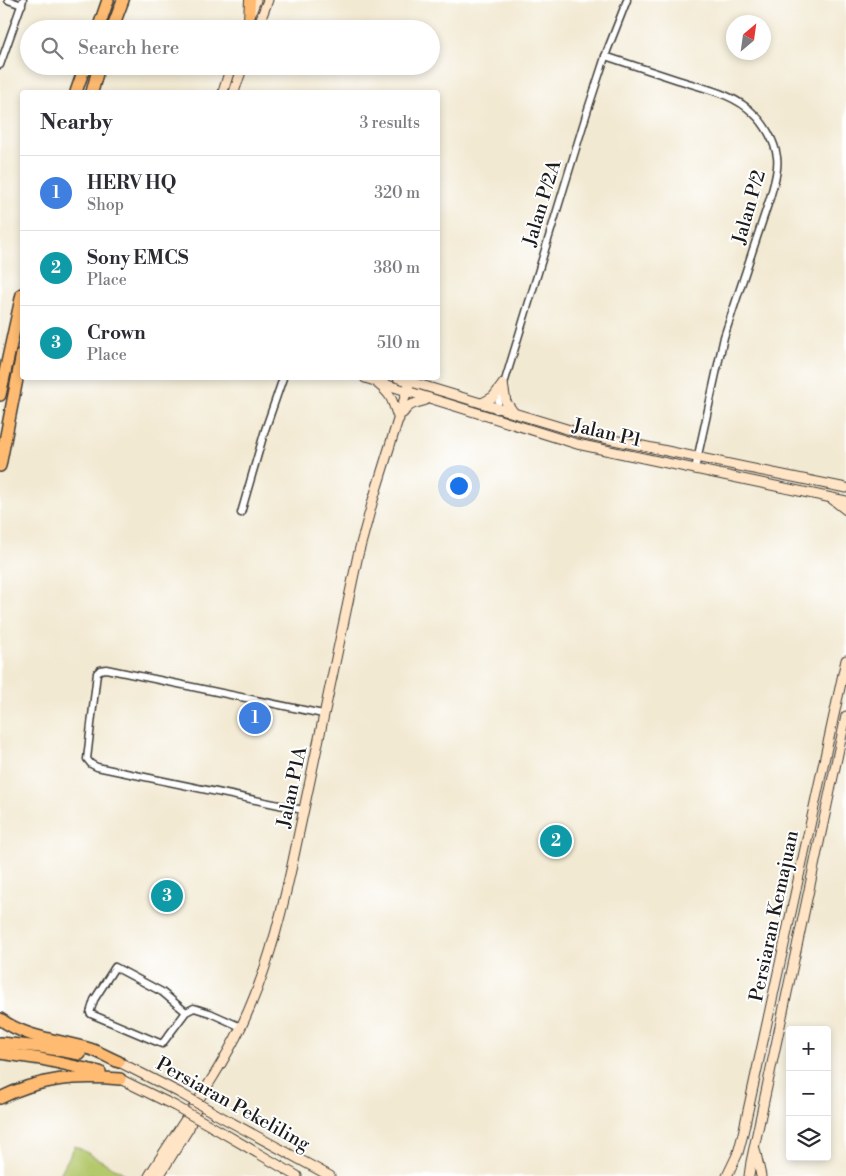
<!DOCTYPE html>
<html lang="en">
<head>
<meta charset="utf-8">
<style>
  :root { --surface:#fff; --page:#f7f7f7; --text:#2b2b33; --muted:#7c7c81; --line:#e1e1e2; --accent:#c8321e }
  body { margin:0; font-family:"Libre Bodoni",serif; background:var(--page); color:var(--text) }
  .controls { position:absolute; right:15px; bottom:15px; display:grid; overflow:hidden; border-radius:5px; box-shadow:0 2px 8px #0003 }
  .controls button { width:45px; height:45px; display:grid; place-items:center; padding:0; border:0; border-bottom:1px solid var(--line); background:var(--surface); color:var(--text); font:25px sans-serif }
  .compass { position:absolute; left:726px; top:15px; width:45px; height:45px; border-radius:50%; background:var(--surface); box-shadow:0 2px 8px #0003; rotate:29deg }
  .you { position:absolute; left:458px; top:485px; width:18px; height:18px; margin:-12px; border:4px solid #fff; border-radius:50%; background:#1a73e8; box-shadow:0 0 0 8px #1a73e833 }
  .badge { display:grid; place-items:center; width:32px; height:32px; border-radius:50%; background:var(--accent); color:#fff; font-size:16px; font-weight:700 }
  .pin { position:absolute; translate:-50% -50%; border:2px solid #fff; box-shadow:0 1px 5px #0006 }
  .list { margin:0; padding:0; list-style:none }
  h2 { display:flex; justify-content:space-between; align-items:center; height:65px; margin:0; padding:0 20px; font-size:21px }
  h2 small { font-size:16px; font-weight:400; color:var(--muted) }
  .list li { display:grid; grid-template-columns:32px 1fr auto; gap:15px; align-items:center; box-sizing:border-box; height:75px; padding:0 20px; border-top:1px solid var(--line) }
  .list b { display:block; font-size:19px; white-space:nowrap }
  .list p { margin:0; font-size:16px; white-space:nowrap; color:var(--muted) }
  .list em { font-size:16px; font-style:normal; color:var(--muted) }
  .icon { flex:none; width:28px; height:28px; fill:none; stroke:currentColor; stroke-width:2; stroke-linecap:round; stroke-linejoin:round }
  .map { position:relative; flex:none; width:846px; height:1176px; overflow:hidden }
  .search { position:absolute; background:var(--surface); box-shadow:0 2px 8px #0003; left:20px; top:20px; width:420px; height:55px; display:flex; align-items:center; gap:12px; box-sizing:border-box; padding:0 18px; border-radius:28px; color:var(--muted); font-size:19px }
  .panel { position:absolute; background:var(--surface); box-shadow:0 2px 8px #0003; left:20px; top:90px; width:420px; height:290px; border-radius:5px }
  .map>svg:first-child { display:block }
</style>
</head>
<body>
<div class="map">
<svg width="846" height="1176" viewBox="0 0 846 1176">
  <rect width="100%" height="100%" fill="#fff"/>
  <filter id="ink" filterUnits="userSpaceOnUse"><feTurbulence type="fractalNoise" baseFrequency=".02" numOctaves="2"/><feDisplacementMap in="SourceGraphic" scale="10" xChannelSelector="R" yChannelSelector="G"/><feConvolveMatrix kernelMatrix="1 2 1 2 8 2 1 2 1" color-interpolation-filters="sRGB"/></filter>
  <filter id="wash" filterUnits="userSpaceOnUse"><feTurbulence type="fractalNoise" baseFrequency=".0096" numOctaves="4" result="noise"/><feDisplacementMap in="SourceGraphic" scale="20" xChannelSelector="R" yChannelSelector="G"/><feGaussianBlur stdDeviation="1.12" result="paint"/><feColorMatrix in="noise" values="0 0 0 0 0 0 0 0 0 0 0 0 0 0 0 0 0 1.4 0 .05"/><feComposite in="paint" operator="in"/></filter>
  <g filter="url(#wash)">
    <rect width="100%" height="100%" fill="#f2e9d2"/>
    <polygon fill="#b4c86c" stroke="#687244" points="75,1146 127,1175 126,1176 59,1176"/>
  </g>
  <g filter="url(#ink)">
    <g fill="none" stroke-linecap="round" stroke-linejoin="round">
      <defs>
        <g id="street">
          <polyline points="8,0 22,5"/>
          <path d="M 605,56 C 629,64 653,72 678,80 C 703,88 735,94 754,114 C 765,124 775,142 777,157 C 779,171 773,186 770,198 L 724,337 L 695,469"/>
          <polyline points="0,65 23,0"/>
          <polyline points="496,410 588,109 607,51 627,0"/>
          <polyline points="241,513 265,430 283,378"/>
          <polyline points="303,810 97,767 91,764 87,759 97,673 100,670 106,669 323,714"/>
          <polyline points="186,1012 162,992 115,967 94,1000 90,1013 91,1014 162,1044 186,1012 194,1008 210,1013 241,1027"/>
        </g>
        <g id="secondary">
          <polyline points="245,29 256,0"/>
          <polyline points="257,29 268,0"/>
          <polyline points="223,92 231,66"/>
          <polyline points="234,92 243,66"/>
          <polyline points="365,378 577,444 846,501"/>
          <polyline points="398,378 580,433 846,488"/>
          <path d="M 378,384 C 395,398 391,401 399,419"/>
          <polyline points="503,384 506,402 514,413"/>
          <polyline points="482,403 493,397 503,384"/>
          <path d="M 403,413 C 411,400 419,405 429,398"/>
          <polyline points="832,499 846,510"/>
          <polyline points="119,1062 180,1093"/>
          <polyline points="120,1079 173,1105"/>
          <polyline points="216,1114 330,1176"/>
          <polyline points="211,1126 297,1176"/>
          <polyline points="755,1149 761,1176"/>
          <path d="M 149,1176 C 179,1127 216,1078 241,1027 C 265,977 279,924 291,870 L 358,555 L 373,500 L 410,381"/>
          <polyline points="159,1176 189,1128 196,1109"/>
          <polyline points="727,1176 738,1153 742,1138 846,660"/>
          <polyline points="749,1176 751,1162 846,716"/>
        </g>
        <polyline id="primary" points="249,20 250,0"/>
        <g id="highway">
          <polyline points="98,29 108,0"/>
          <polyline points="112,29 123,0"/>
          <polyline points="76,92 85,66"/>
          <polyline points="92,92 99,66"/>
          <polyline points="0,395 22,294"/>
          <polyline points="0,466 22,354"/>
          <path d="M 0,1019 C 26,1038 59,1040 90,1049 C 100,1052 109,1058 119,1062"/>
          <polyline points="0,1043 41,1047 80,1054"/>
          <polyline points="0,1053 41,1059 100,1072"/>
          <path d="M 0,1098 C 40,1078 77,1075 120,1079"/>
        </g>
      </defs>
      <use href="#street" stroke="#3c3b37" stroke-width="9"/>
      <use href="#secondary" stroke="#3c3b37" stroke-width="11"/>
      <use href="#primary" stroke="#3c3b37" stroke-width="12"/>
      <use href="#highway" stroke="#3c3b37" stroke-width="14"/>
      <use href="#street" stroke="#fff" stroke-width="6"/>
      <use href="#secondary" stroke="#ffe4c6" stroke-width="9"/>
      <use href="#primary" stroke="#febb71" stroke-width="10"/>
      <use href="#highway" stroke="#febb71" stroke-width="11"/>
      <defs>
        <g id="secondary-bridge">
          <polyline points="180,1093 216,1114"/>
          <polyline points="173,1105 211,1126"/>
        </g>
      </defs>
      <use href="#secondary-bridge" stroke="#3c3b37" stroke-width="11" stroke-linecap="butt"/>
      <use href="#secondary-bridge" stroke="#ffe4c6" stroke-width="9"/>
    </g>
  </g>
  <g text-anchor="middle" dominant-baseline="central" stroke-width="4" stroke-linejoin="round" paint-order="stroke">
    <g font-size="19" fill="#1c1c1c" stroke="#fff">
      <text transform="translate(542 203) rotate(-73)">Jalan P/2A</text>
      <text transform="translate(749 207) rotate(-74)">Jalan P/2</text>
      <text transform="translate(607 433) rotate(13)">Jalan P1</text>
      <text transform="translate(292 787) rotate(-78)">Jalan P1A</text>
      <text transform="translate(774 916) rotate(-78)">Persiaran Kemajuan</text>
      <text transform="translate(233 1104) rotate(29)">Persiaran Pekeliling</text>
    </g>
  </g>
</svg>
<div class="controls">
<button>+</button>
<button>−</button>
<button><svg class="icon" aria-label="layers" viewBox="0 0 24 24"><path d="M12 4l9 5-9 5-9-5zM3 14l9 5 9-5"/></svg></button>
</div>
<svg class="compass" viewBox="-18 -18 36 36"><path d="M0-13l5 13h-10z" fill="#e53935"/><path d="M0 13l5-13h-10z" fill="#7c7c81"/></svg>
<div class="you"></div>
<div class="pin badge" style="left:255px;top:718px;background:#3f7fe0">1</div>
<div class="pin badge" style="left:556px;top:841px;background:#0f9aa8">2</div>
<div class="pin badge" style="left:167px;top:896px;background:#0f9aa8">3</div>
<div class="search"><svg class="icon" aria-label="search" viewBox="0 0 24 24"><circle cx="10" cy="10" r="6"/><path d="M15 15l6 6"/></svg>Search here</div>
<section class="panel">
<h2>Nearby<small>3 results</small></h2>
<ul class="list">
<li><span class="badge" style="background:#3f7fe0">1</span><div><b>HERV HQ</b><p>Shop</p></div><em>320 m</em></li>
<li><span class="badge" style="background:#0f9aa8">2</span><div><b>Sony EMCS</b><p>Place</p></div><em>380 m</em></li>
<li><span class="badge" style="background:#0f9aa8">3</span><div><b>Crown</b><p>Place</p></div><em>510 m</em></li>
</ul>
</section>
</div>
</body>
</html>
